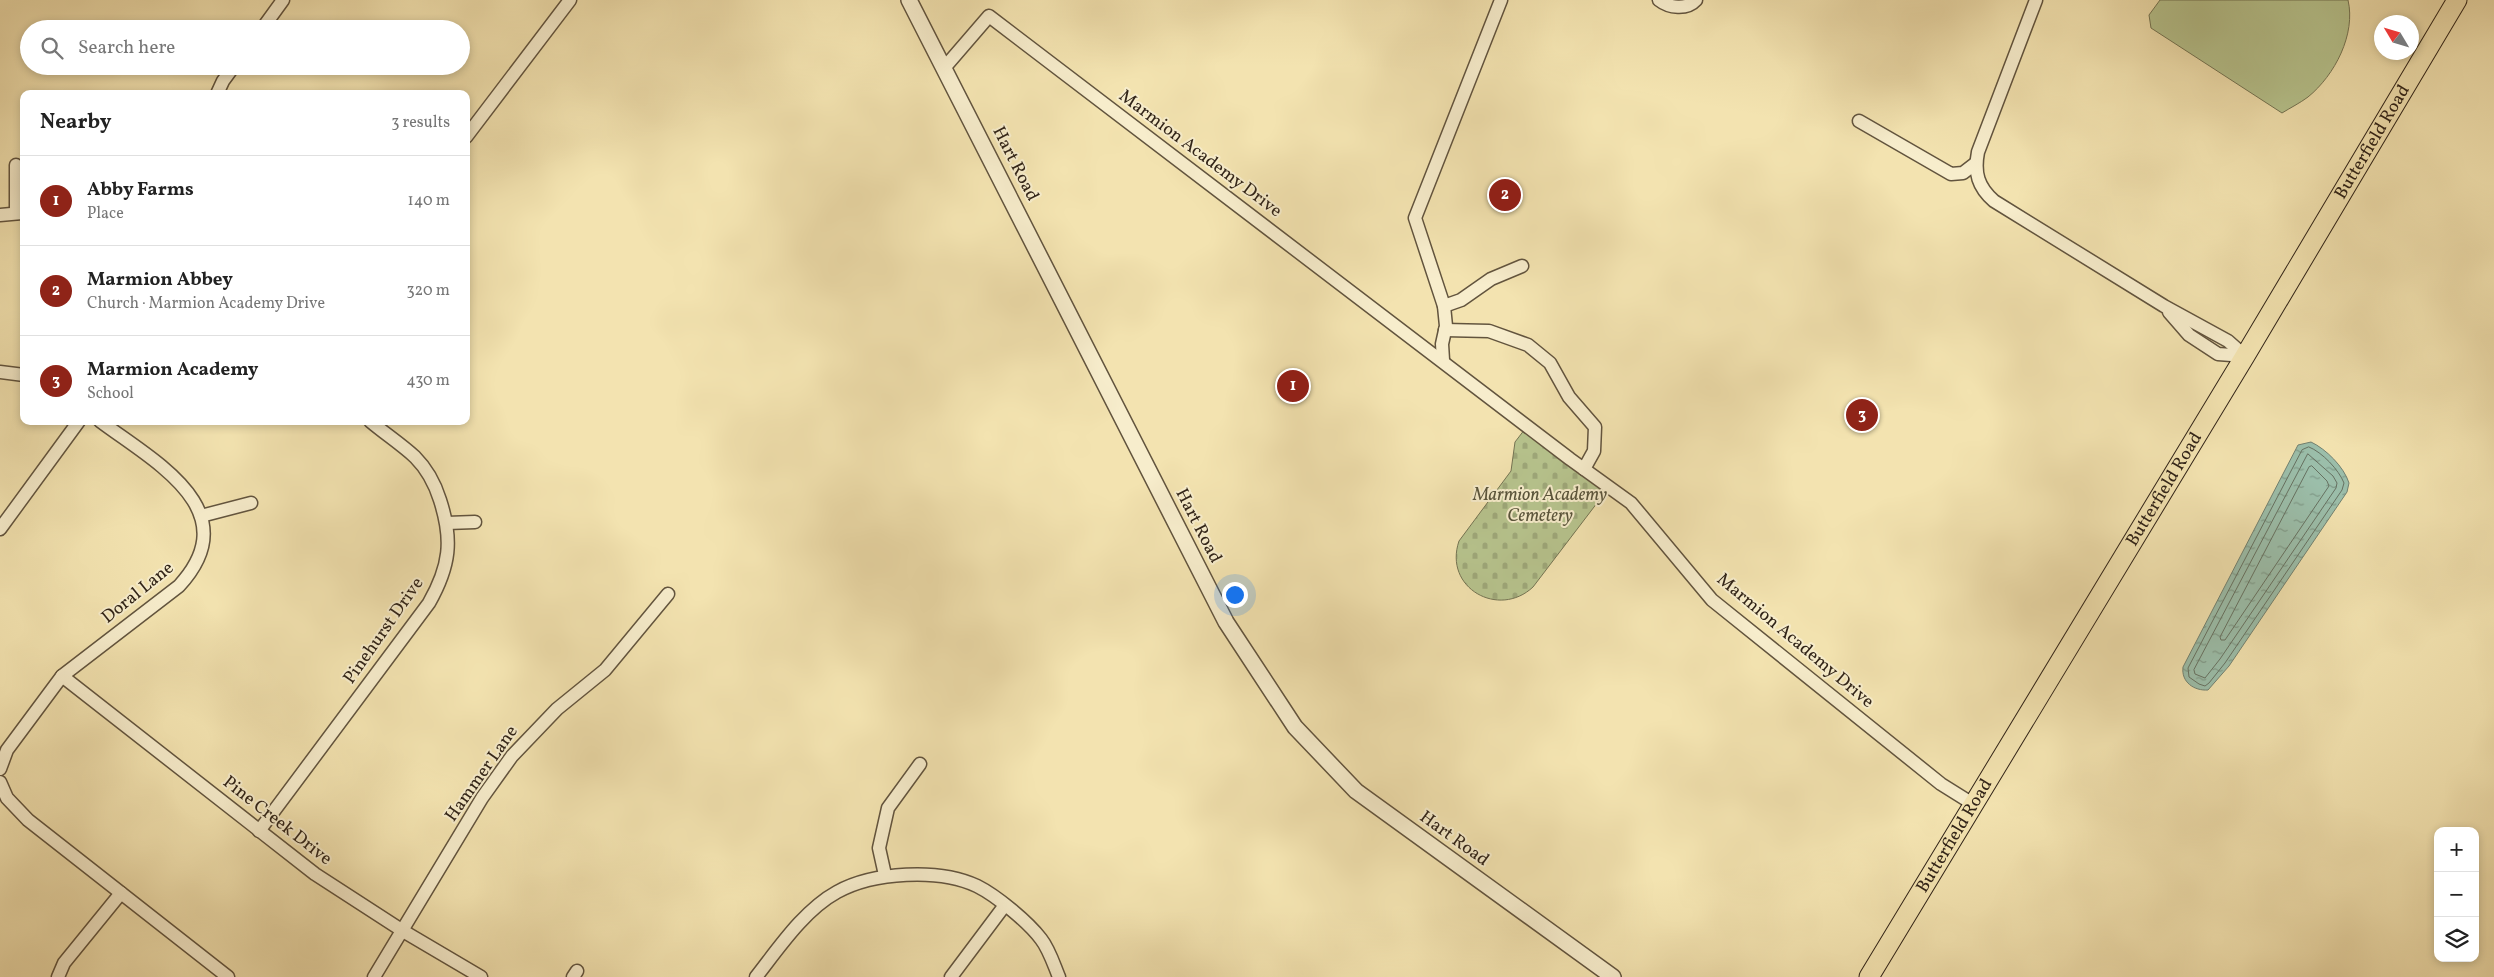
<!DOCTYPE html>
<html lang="en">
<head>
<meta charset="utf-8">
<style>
  :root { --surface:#fff; --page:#f6f6f6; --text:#222; --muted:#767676; --line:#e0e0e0; --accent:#8f2418 }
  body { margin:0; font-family:Vollkorn,serif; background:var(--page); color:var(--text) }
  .controls { position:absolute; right:15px; bottom:15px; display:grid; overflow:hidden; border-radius:10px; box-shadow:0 2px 8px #0003 }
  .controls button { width:45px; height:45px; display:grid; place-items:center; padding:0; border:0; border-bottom:1px solid var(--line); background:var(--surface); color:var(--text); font:25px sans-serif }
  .compass { position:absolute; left:2374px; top:15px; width:45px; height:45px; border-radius:50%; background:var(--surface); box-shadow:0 2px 8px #0003; rotate:308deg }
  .you { position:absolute; left:1234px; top:594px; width:18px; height:18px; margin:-12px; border:4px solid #fff; border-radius:50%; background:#1a73e8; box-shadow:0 0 0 8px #1a73e833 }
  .badge { display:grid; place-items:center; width:32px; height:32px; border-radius:50%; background:var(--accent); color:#fff; font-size:16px; font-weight:700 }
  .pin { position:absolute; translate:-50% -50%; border:2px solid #fff; box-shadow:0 1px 5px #0006 }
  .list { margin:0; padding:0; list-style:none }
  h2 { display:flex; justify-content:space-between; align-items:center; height:65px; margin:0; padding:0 20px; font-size:21px }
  h2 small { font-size:16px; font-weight:400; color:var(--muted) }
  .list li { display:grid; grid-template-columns:32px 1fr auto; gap:15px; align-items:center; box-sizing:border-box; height:90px; padding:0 20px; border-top:1px solid var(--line) }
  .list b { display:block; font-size:19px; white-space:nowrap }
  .list p { margin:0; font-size:16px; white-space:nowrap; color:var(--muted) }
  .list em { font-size:16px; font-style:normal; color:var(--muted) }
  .icon { flex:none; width:28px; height:28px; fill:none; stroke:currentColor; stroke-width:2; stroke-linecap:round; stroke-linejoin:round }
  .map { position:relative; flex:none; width:2494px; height:977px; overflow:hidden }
  .search { position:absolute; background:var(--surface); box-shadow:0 2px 8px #0003; left:20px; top:20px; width:450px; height:55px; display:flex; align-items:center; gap:12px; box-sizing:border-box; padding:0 18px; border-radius:28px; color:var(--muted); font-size:19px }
  .panel { position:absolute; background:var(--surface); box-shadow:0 2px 8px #0003; left:20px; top:90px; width:450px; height:335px; border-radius:10px }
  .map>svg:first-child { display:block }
</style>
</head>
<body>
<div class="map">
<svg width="2494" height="977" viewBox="0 0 2494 977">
  <defs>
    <pattern id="cemetery-stones" width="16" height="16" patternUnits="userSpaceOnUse" patternTransform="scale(1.25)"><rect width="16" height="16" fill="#b7c48e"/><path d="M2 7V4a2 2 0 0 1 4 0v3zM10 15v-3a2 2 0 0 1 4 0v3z" fill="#9ea87a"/></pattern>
    <pattern id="water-ripples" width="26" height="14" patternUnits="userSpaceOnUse" patternTransform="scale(1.25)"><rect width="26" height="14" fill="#9bbeaa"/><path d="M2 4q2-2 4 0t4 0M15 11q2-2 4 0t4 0" fill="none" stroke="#7f9a89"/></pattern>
  </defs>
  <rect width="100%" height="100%" fill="#f3e3b0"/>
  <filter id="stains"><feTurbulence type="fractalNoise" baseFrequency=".004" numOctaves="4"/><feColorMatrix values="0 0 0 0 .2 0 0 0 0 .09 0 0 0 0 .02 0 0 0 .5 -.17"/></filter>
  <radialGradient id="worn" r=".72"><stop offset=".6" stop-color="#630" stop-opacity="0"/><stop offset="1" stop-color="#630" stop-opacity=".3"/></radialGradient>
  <path fill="url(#cemetery-stones)" stroke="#747453" d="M 1525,429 L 1607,490 L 1533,587 C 1499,619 1443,588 1459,541 L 1511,471 L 1515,442 Z"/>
  <path fill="#b7c48e" stroke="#747453" d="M 2160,0 L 2348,0 C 2356,34 2335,75 2308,97 C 2300,103 2290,108 2282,113 L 2151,28 L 2149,15 Z"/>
  <path fill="url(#water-ripples)" stroke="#718070" d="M 2311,442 C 2326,449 2344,467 2349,483 L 2347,492 L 2229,666 L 2208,690 C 2194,691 2181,682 2183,667 L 2298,445 Z"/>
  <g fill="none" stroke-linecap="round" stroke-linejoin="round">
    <g stroke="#667161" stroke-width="1">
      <path d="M 2309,447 C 2322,452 2339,470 2344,483 L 2342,490 L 2225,663 L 2209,683 L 2205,686 L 2199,684 L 2189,677 L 2188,668 L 2302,450 Z"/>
      <polygon points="2308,454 2333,476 2337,483 2336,488 2220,659 2205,678 2195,674 2194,670"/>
      <polygon points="2312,466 2327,481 2329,486 2225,640 2221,640 2220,637 2309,467"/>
    </g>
    <defs>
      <g id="minor">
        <path d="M 1659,0 C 1669,8 1687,10 1696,0"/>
        <path d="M 2036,0 L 1978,152 C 1974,173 1978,187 1994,201 L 2164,306 L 2228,341 L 2245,356"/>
        <polyline points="262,29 283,0"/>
        <polyline points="945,67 989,16 1570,459 1631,503 1712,600 1941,784 1973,804"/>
        <polyline points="217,94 223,81 234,66"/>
        <polyline points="1859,121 1951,174 1963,173 1976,163"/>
        <polyline points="466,137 570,0"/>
        <polyline points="16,213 16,165"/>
        <polyline points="0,215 22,213"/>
        <polyline points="1444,306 1461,300 1491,279 1522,266"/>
        <polyline points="2169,312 2189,335 2218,354 2245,356"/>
        <polyline points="1445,330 1489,331 1528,345 1550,363 1569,397 1595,427 1594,451 1584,469"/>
        <polyline points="1443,360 1442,344 1446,326 1444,306 1415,218 1501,0"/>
        <polyline points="0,372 24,375"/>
        <polyline points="201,516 251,503"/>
        <polyline points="447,523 475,522"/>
        <polyline points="0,529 79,421"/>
        <polyline points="62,676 315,874 403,931 481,977"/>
        <path d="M 0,769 L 7,750 L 62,676 L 179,586 C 249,510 153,461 100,421"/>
        <polyline points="0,782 7,798 28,820 228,977"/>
        <path d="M 259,831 L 429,603 C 450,566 453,540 440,500 C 435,484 427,469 415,457 C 401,444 384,433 370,421"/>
        <polyline points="885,875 879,848 888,808 920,764"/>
        <polyline points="58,977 64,963 121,893"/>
        <polyline points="374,977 482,798 512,756 557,709 605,670 668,594"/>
        <polyline points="573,977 577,971"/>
        <path d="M 756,977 C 778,949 804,910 837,892 C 873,872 939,868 977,886 C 997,896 1028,922 1041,939 C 1049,949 1054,965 1059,977"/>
        <polyline points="951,977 1005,905"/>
      </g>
      <polyline id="tertiary" points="909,0 1226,622 1295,727 1356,791 1613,977"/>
      <g id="primary">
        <path id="s1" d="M 1869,977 L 2245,356 L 2457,0"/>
      </g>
    </defs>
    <use href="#minor" stroke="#62543e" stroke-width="15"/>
    <use href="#tertiary" stroke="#62543e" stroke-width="18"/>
    <use href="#primary" stroke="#312418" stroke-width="21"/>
    <use href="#minor" stroke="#f7edcc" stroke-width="12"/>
    <use href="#tertiary" stroke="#f7edcc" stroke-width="15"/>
    <use href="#primary" stroke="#f3e3b0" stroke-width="19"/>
  </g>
  <g text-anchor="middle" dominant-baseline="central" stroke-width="4" stroke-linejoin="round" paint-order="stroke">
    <g font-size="18" fill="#312418" stroke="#f7edcc">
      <text stroke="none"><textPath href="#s1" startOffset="975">Butterfield Road</textPath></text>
      <text transform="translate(1200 154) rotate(37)">Marmion Academy Drive</text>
      <text transform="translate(1015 164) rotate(63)">Hart Road</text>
      <text stroke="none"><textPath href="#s1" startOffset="570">Butterfield Road</textPath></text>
      <text transform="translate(1198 526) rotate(63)">Hart Road</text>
      <text transform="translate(138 593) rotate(-39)">Doral Lane</text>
      <text transform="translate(384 631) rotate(-55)">Pinehurst Drive</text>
      <text transform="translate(1795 641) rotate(40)">Marmion Academy Drive</text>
      <text transform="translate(482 774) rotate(-55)">Hammer Lane</text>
      <text transform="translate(277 821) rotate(38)">Pine Creek Drive</text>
      <text stroke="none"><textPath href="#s1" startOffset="165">Butterfield Road</textPath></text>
      <text transform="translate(1454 839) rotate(36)">Hart Road</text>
    </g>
    <g font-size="18" font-style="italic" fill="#59543b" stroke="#f7edcc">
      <text x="1540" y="495">Marmion Academy<tspan x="1540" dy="21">Cemetery</tspan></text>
    </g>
  </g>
  <rect width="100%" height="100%" filter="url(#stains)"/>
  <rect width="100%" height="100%" fill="url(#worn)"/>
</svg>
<div class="controls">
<button>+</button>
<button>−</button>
<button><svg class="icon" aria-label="layers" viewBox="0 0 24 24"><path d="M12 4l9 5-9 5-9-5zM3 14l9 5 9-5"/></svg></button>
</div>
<svg class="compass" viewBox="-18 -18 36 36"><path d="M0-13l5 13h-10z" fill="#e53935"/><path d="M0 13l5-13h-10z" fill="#767676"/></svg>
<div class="you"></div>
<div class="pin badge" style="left:1293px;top:386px">1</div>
<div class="pin badge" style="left:1505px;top:195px">2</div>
<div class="pin badge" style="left:1862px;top:415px">3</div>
<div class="search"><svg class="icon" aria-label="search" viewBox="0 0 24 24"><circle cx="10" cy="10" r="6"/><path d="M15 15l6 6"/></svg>Search here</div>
<section class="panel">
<h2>Nearby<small>3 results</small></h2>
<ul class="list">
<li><span class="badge">1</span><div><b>Abby Farms</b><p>Place</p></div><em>140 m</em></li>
<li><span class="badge">2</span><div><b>Marmion Abbey</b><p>Church · Marmion Academy Drive</p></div><em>320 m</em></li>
<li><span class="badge">3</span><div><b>Marmion Academy</b><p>School</p></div><em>430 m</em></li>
</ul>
</section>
</div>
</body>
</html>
